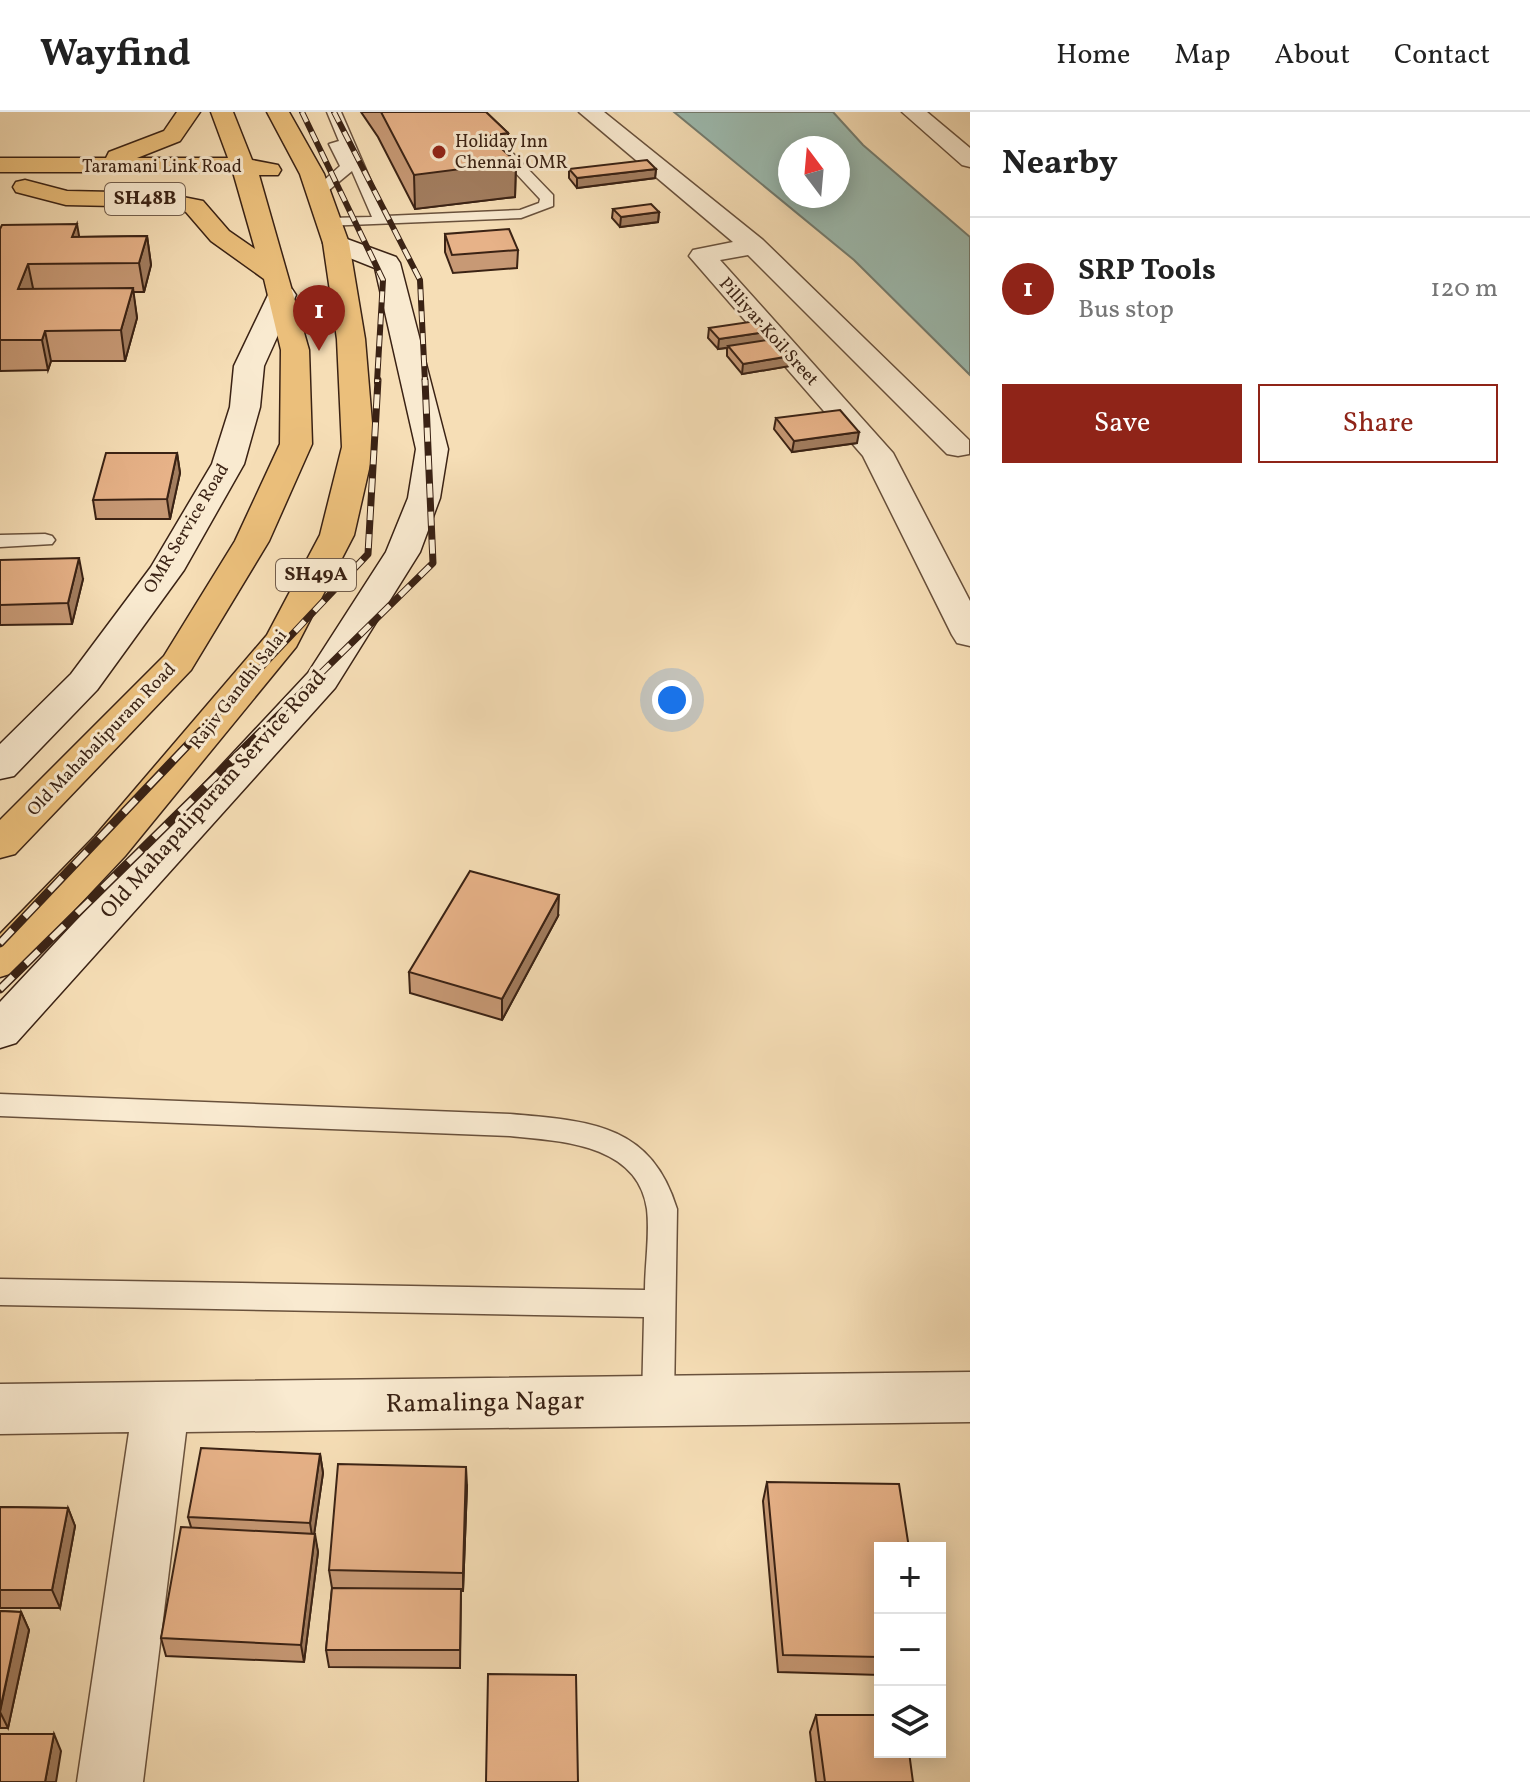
<!DOCTYPE html>
<html lang="en">
<head>
<meta charset="utf-8">
<style>
  :root { --surface:#fff; --page:#f2f2f2; --text:#222; --muted:#767676; --line:#e0e0e0; --accent:#8f2418 }
  body { margin:0; font-family:Vollkorn,serif; background:var(--page); color:var(--text) }
  .controls { position:absolute; right:24px; bottom:24px; display:grid; overflow:hidden; border-radius:0px; box-shadow:0 4px 20px #0003 }
  .controls button { width:72px; height:72px; display:grid; place-items:center; padding:0; border:0; border-bottom:2px solid var(--line); background:var(--surface); color:var(--text); font:40px sans-serif }
  .compass { position:absolute; left:778px; top:24px; width:72px; height:72px; border-radius:50%; background:var(--surface); box-shadow:0 4px 20px #0003; rotate:344deg }
  .you { position:absolute; left:672px; top:588px; width:28px; height:28px; margin:-20px; border:6px solid #fff; border-radius:50%; background:#1a73e8; box-shadow:0 0 0 12px #1a73e833 }
  .badge { display:grid; place-items:center; width:52px; height:52px; border-radius:50%; background:var(--accent); color:#fff; font-size:26px; font-weight:700 }
  .pin { position:absolute; translate:-50% -66px; filter:drop-shadow(0 2px 4px #0008) }
  .pin::after { content:''; position:absolute; top:42px; width:28px; height:24px; background:inherit; clip-path:polygon(0 0,100% 0,50% 100%) }
  .list { margin:0; padding:0; list-style:none }
  h2 { display:flex; justify-content:space-between; align-items:center; height:104px; margin:0; padding:0 32px; font-size:34px }
  h2 small { font-size:26px; font-weight:400; color:var(--muted) }
  .list li { display:grid; grid-template-columns:52px 1fr auto; gap:24px; align-items:center; box-sizing:border-box; height:144px; padding:0 32px; border-top:2px solid var(--line) }
  .list b { display:block; font-size:30px; white-space:nowrap }
  .list p { margin:0; font-size:26px; white-space:nowrap; color:var(--muted) }
  .list em { font-size:26px; font-style:normal; color:var(--muted) }
  .actions { display:flex; gap:16px; padding:24px 32px }
  .actions a { flex:1; padding:18px 0; border:2px solid var(--accent); border-radius:0px; text-align:center; font-size:28px; color:var(--accent) }
  .actions .main { background:var(--accent); color:#fff }
  .icon { flex:none; width:44px; height:44px; fill:none; stroke:currentColor; stroke-width:2; stroke-linecap:round; stroke-linejoin:round }
  .map { position:relative; flex:none; width:970px; height:1670px; overflow:hidden }
  header { display:flex; align-items:center; gap:48px; box-sizing:border-box; height:112px; padding:0 40px; background:var(--surface); border-bottom:2px solid var(--line) }
  header strong { font-size:38px }
  nav { display:flex; gap:44px; margin-inline-start:auto; font-size:28px }
  main { display:flex }
  aside { flex:1; background:var(--surface) }
  .map>svg:first-child { display:block }
</style>
</head>
<body>
<header>
<strong>Wayfind</strong>
<nav><a>Home</a><a>Map</a><a>About</a><a>Contact</a></nav>
</header>
<main>
<div class="map">
<svg width="970" height="1670" viewBox="0 0 970 1670">
  <rect width="100%" height="100%" fill="#f6deb6"/>
  <filter id="stains"><feTurbulence type="fractalNoise" baseFrequency=".0025" numOctaves="4"/><feColorMatrix values="0 0 0 0 .2 0 0 0 0 .09 0 0 0 0 .02 0 0 0 .5 -.17"/></filter>
  <radialGradient id="worn" r=".72"><stop offset=".6" stop-color="#630" stop-opacity="0"/><stop offset="1" stop-color="#630" stop-opacity=".3"/></radialGradient>
  <path fill="#9dbcb1" stroke="#757e72" stroke-width="2" fill-rule="evenodd" d="M 674,0 L 833,0 L 863,33 L 970,125 L 970,263 L 854,148 ZM 790,36 L 838,36 L 838,84 L 790,84 Z"/>
  <g fill="none" stroke-linecap="round" stroke-linejoin="round">
    <defs>
      <g id="lane">
        <polygon points="327,0 341,0 386,104 520,98 539,91 540,87 459,0 473,0 553,83 553,94 521,106 324,114 321,111 329,106 372,105 352,59 323,83 318,84 311,80 340,54 329,32 339,29"/>
        <polygon points="45,422 52,424 55,428 52,432 0,435 0,423"/>
        <path d="M 0,982 L 510,1002 C 588,1009 651,1011 677,1097 L 674,1288 L 670,1298 L 658,1303 L 646,1298 L 642,1288 L 644,1205 L 0,1193 L 0,1167 L 645,1178 C 645,1152 650,1123 647,1097 C 638,1032 561,1029 510,1024 L 0,1004 Z"/>
      </g>
      <g id="street">
        <polygon points="579,0 604,0 763,128 969,328 969,342 958,344 947,342 748,143 720,148 893,341 970,489 970,534 957,531 952,523 863,344 689,144 693,138 733,130"/>
        <polygon points="902,0 927,0 970,36 970,55 962,53"/>
        <polygon points="970,1260 970,1310 186,1320 143,1670 77,1670 129,1320 0,1322 0,1272"/>
      </g>
      <g id="secondary">
        <polygon points="336,123 396,145 400,151 448,337 440,386 420,440 335,576 16,931 0,936 0,890 308,561 386,440 408,386 416,337 375,156 327,137 323,131 327,125"/>
        <polygon points="282,175 292,177 296,183 264,254 260,295 244,352 184,458 97,578 14,664 0,667 0,632 71,562 151,455 212,352 230,295 234,254 268,183 272,177"/>
      </g>
      <g id="primary">
        <polygon points="177,0 200,0 180,29 137,46 228,46 211,0 233,0 252,48 278,53 281,58 278,63 259,63 309,238 312,332 269,429 191,558 15,742 0,746 0,708 164,544 235,429 280,332 281,238 264,167 211,129 186,100 163,95 66,93 16,80 13,75 16,70 25,68 67,79 163,81 203,89 229,119 255,137 233,60 0,60 0,46 106,46 109,40 164,19"/>
        <polygon points="267,0 289,0 324,62 349,131 365,227 374,335 354,423 296,535 125,744 16,860 0,865 0,822 95,724 267,523 320,423 342,335 337,227 323,131 300,62"/>
      </g>
    </defs>
    <use href="#lane" stroke="#69513c" stroke-width="3"/>
    <use href="#street" stroke="#69513c" stroke-width="3"/>
    <use href="#secondary" stroke="#3a2214" stroke-width="3"/>
    <use href="#primary" stroke="#3a2214" stroke-width="3"/>
    <use href="#lane" fill="#f9ead0" fill-rule="evenodd"/>
    <use href="#street" fill="#f9ead0" fill-rule="evenodd"/>
    <use href="#secondary" fill="#f9ead0" fill-rule="evenodd"/>
    <use href="#primary" fill="#ebbf7b" fill-rule="evenodd"/>
    <defs>
      <g id="rail-far2">
        <polyline points="302,0 383,168 377,270"/>
        <polyline points="334,0 420,168 425,270"/>
      </g>
      <g id="rail-far1">
        <polyline points="199,621 368,442 378,268"/>
        <polyline points="260,621 433,451 425,268"/>
      </g>
      <g id="rail">
        <polyline points="0,831 201,619"/>
        <polyline points="0,877 262,619"/>
      </g>
    </defs>
    <use href="#rail-far2" stroke="#3a2214" stroke-width="6"/>
    <use href="#rail-far1" stroke="#3a2214" stroke-width="7"/>
    <use href="#rail" stroke="#3a2214" stroke-width="9"/>
    <use href="#rail-far2" stroke="#f9ead0" stroke-width="4" stroke-dasharray="11" stroke-linecap="butt"/>
    <use href="#rail-far1" stroke="#f9ead0" stroke-width="5" stroke-dasharray="14" stroke-linecap="butt"/>
    <use href="#rail" stroke="#f9ead0" stroke-width="6" stroke-dasharray="18" stroke-linecap="butt"/>
  </g>
  <g fill="#c79975" stroke="#3a2214" stroke-width="2">
    <polygon points="361,0 486,0 508,21 508,42 516,50 515,85 415,97 378,25"/>
    <polygon points="569,57 656,57 655,66 577,76 569,66"/>
    <polygon points="613,97 659,100 658,110 620,115 612,106"/>
    <polygon points="0,117 79,125 147,124 151,153 144,180 133,180 137,206 125,249 51,249 48,258 0,259"/>
    <polygon points="445,122 518,138 517,156 453,161 445,140"/>
    <polygon points="709,216 766,220 765,228 791,244 790,254 742,262 727,244 727,236 718,237 708,226"/>
    <polygon points="776,306 857,331 792,340 774,317"/>
    <polygon points="177,341 180,361 170,407 96,407 93,388"/>
    <polygon points="0,448 83,467 72,512 0,513"/>
    <polygon points="558,804 502,908 410,881 409,860"/>
    <polygon points="320,1342 323,1361 314,1422 318,1440 304,1550 166,1544 161,1526 191,1415 188,1405"/>
    <polygon points="767,1370 880,1436 880,1563 778,1560 763,1389"/>
    <polygon points="467,1374 463,1479 461,1479 460,1556 329,1555 326,1538 332,1476 329,1458"/>
    <polygon points="0,1395 68,1396 75,1414 60,1496 0,1496"/>
    <polygon points="0,1499 21,1500 29,1518 8,1616 0,1616"/>
    <polygon points="816,1603 913,1670 816,1670 810,1620"/>
  </g>
  <g fill="#a27d5f" stroke="#3a2214" stroke-width="2">
    <polygon points="508,21 508,51 516,50 515,85 415,97 414,63 488,24"/>
    <polygon points="656,57 655,66 577,76 577,66"/>
    <polygon points="659,100 658,110 620,115 621,105"/>
    <polygon points="77,112 82,141 72,125"/>
    <polygon points="147,124 151,153 144,180 139,151"/>
    <polygon points="28,152 34,181 18,177"/>
    <polygon points="133,176 137,206 125,249 121,218"/>
    <polygon points="45,219 51,249 48,258 42,228"/>
    <polygon points="766,220 765,230 718,237 719,227"/>
    <polygon points="791,244 790,254 742,262 743,252"/>
    <polygon points="859,320 857,331 792,340 794,329"/>
    <polygon points="177,341 180,361 170,407 167,387"/>
    <polygon points="79,446 83,467 72,512 68,491"/>
    <polygon points="559,783 558,804 502,908 502,887"/>
    <polygon points="320,1342 323,1361 313,1430 310,1411"/>
    <polygon points="466,1355 467,1374 463,1479 463,1461"/>
    <polygon points="68,1396 75,1414 60,1496 52,1478"/>
    <polygon points="315,1422 318,1440 304,1550 301,1533"/>
    <polygon points="21,1500 29,1518 8,1616 0,1600"/>
    <polygon points="54,1622 61,1639 56,1670 45,1670"/>
  </g>
  <g fill="#e7b288" stroke="#3a2214" stroke-width="2">
    <polygon points="381,0 486,0 508,21 488,24 516,50 414,63"/>
    <polygon points="647,48 656,57 577,66 569,57"/>
    <polygon points="651,92 659,100 621,105 613,97"/>
    <polygon points="77,112 72,125 147,124 139,151 28,152 18,177 133,176 121,218 45,219 42,228 0,228 0,117 2,113"/>
    <polygon points="509,117 518,138 452,143 445,122"/>
    <polygon points="756,209 766,220 719,227 709,216"/>
    <polygon points="774,227 791,244 743,252 728,234"/>
    <polygon points="840,298 859,320 794,329 776,306"/>
    <polygon points="106,341 177,341 167,387 93,388"/>
    <polygon points="79,446 68,491 0,493 0,448"/>
    <polygon points="470,759 559,783 502,887 409,860"/>
    <polygon points="201,1336 320,1342 310,1411 188,1405"/>
    <polygon points="338,1352 466,1355 463,1461 329,1458"/>
    <polygon points="767,1370 899,1372 909,1436 880,1436 880,1545 783,1543"/>
    <polygon points="0,1395 68,1396 52,1478 0,1478"/>
    <polygon points="181,1415 315,1422 301,1533 161,1526"/>
    <polygon points="332,1476 461,1477 460,1538 326,1538"/>
    <polygon points="0,1499 21,1500 0,1598"/>
    <polygon points="488,1562 576,1563 578,1670 486,1670"/>
    <polygon points="816,1603 880,1603 880,1640 909,1640 913,1670 825,1670"/>
    <polygon points="0,1622 54,1622 45,1670 0,1670"/>
  </g>
  <circle fill="#8f2418" stroke="#f9ead0" stroke-width="3" cx="439" cy="40" r="8"/>
  <g text-anchor="middle" dominant-baseline="central" stroke-width="6" stroke-linejoin="round" paint-order="stroke">
    <g font-size="18" fill="#3a2214" stroke="#f9ead0" text-anchor="start">
      <text x="455" y="30">Holiday Inn<tspan x="455" dy="21">Chennai OMR</tspan></text>
    </g>
    <g font-size="18" fill="#3a2214" stroke="#f9ead0">
      <text x="162" y="55">Taramani Link Road</text>
      <text transform="translate(768 220) rotate(48)">Pilliyar Koil Sreet</text>
      <text transform="translate(187 417) rotate(-59)">OMR Service Road</text>
      <text transform="translate(239 578) rotate(-52)">Rajiv Gandhi Salai</text>
      <text transform="translate(102 628) rotate(-46)">Old Mahabalipuram Road</text>
    </g>
    <g fill="#f9ead0" stroke="#735e4c" stroke-width="2">
      <rect x="105" y="71" width="80" height="32" rx="6"/>
      <rect x="276" y="447" width="80" height="32" rx="6"/>
    </g>
    <g font-size="20" font-weight="bold" fill="#3a2214">
      <text x="145" y="87">SH48B</text>
      <text x="316" y="463">SH49A</text>
    </g>
    <g font-size="22" fill="#3a2214" stroke="#f9ead0">
      <text transform="translate(214 683) rotate(-48)">Old Mahapalipuram Service Road</text>
    </g>
    <g font-size="26" fill="#3a2214" stroke="#f9ead0">
      <text transform="translate(485 1291) rotate(-1)">Ramalinga Nagar</text>
    </g>
  </g>
  <rect width="100%" height="100%" filter="url(#stains)"/>
  <rect width="100%" height="100%" fill="url(#worn)"/>
</svg>
<div class="controls">
<button>+</button>
<button>−</button>
<button><svg class="icon" aria-label="layers" viewBox="0 0 24 24"><path d="M12 4l9 5-9 5-9-5zM3 14l9 5 9-5"/></svg></button>
</div>
<svg class="compass" viewBox="-18 -18 36 36"><path d="M0-13l5 13h-10z" fill="#e53935"/><path d="M0 13l5-13h-10z" fill="#767676"/></svg>
<div class="you"></div>
<div class="pin badge" style="left:319px;top:239px">1</div>
</div>
<aside>
<h2>Nearby<small></small></h2>
<ul class="list">
<li><span class="badge">1</span><div><b>SRP Tools</b><p>Bus stop</p></div><em>120 m</em></li>
</ul>
<div class="actions"><a class="main">Save</a><a>Share</a></div>
</aside>
</main>
</body>
</html>
